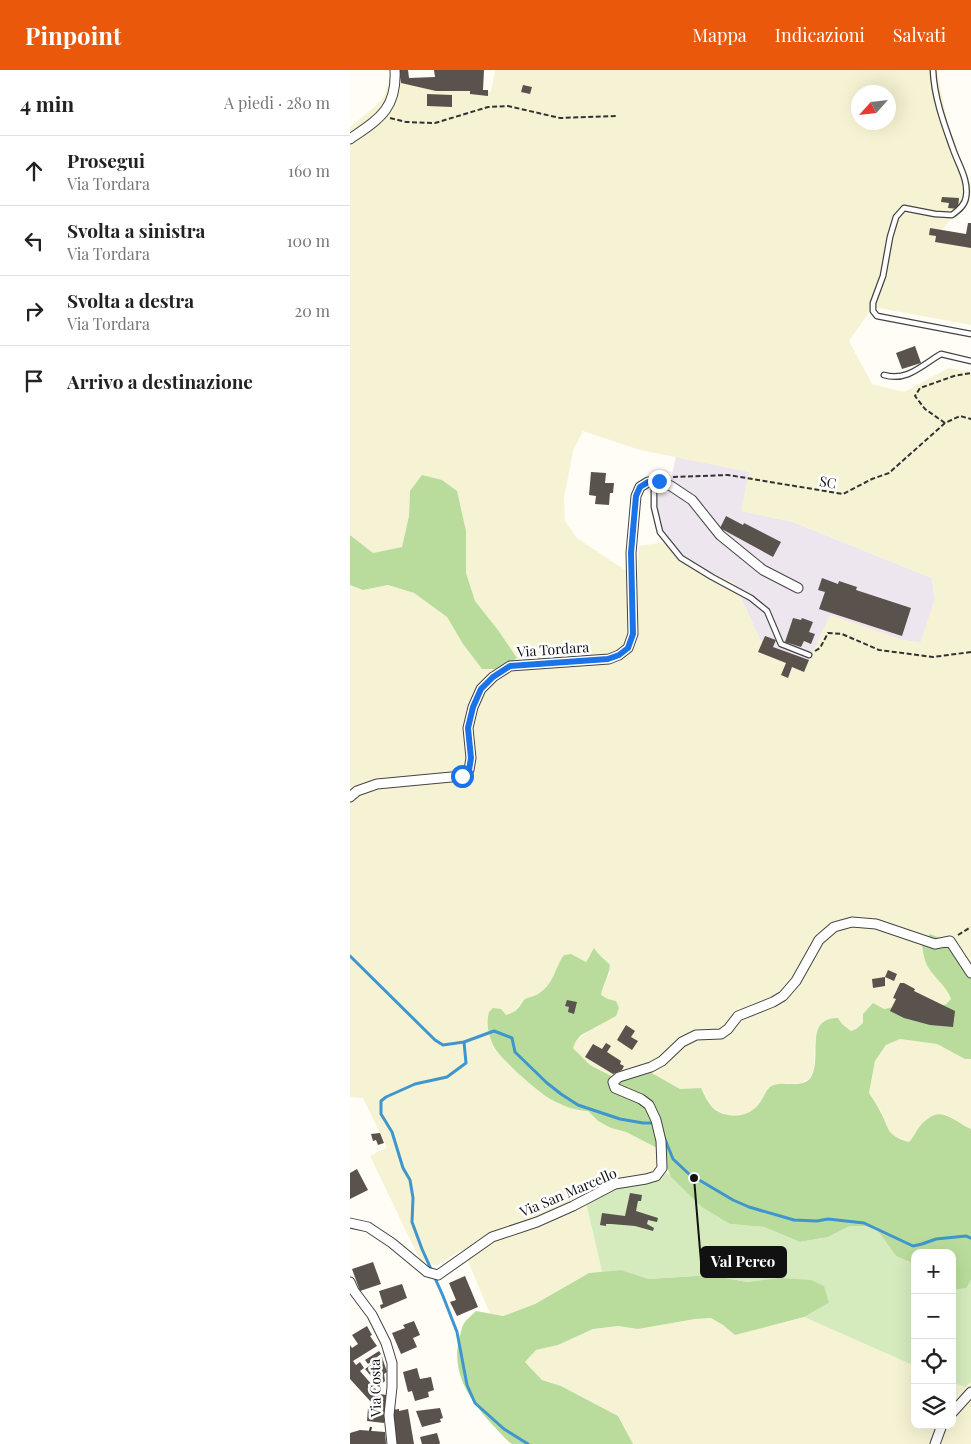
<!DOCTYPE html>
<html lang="it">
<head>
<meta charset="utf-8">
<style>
  :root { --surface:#fff; --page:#f2f2f2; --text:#222; --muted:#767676; --line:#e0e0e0; --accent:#ea580c }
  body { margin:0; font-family:"Playfair Display",serif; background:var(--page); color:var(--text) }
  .controls { position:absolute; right:15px; bottom:15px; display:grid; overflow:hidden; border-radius:10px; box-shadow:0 5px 20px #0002 }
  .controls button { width:45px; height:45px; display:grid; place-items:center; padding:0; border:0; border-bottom:1px solid var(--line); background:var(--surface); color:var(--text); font:25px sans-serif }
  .compass { position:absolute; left:501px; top:15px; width:45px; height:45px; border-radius:50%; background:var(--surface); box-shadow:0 5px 20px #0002; rotate:243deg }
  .stop { position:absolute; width:15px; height:15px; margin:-11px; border:4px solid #1a73e8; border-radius:50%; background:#fff }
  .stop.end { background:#1a73e8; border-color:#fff; box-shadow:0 1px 5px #0008 }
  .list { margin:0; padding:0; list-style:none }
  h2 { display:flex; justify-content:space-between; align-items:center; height:65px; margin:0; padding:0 20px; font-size:21px }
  h2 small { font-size:16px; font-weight:400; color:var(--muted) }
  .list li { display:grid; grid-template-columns:32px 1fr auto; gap:15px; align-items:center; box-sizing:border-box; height:70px; padding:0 20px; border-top:1px solid var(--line) }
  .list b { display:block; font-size:19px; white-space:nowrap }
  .list p { margin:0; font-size:16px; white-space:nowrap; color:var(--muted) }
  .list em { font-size:16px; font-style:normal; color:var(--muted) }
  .icon { flex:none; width:28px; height:28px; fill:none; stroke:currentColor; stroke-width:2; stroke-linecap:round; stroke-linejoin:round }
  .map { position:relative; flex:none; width:621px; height:1374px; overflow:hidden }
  header { display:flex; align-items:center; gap:30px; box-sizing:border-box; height:70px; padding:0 25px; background:var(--accent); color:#fff }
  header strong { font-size:24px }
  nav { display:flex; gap:28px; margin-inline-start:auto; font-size:18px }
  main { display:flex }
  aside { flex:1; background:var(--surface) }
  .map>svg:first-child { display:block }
</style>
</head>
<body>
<header>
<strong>Pinpoint</strong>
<nav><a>Mappa</a><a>Indicazioni</a><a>Salvati</a></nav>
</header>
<main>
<aside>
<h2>4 min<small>A piedi · 280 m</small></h2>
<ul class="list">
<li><svg class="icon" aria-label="ahead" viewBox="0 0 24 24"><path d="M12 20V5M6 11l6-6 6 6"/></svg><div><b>Prosegui</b><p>Via Tordara</p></div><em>160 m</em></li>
<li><svg class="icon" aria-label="left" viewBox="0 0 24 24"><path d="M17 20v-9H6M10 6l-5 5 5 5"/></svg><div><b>Svolta a sinistra</b><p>Via Tordara</p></div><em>100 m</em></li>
<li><svg class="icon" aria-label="right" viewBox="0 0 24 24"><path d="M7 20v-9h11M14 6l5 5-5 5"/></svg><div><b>Svolta a destra</b><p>Via Tordara</p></div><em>20 m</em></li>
<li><svg class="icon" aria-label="arrive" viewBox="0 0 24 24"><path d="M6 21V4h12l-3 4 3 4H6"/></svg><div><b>Arrivo a destinazione</b></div></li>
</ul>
</aside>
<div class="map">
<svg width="621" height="1374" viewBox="0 0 621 1374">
  <rect width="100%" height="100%" fill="#fffdf5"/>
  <polygon fill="#eee6ef" points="326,386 400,402 392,441 443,452 582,508 585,529 571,573 553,570 456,596 413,576 384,513 359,502 323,480 309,462 304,453 302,441 304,432 309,423 318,423"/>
  <g fill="#f6f3d4" fill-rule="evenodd">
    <path d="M 145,0 L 587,0 L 598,55 L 621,117 L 621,122 L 610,139 L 582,171 L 621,177 L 621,255 L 523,237 L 499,271 L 522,314 L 554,322 L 599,298 L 621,302 L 621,899 L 582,903 L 598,920 L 601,929 L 596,934 L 585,940 L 548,936 L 534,939 L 513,953 L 506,959 L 501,961 L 492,954 L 488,948 L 473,951 L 468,960 L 465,970 L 464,999 L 459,1009 L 451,1013 L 441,1014 L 435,1013 L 415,1023 L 410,1034 L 403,1041 L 390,1045 L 378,1046 L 363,1038 L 351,1018 L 330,1019 L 293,998 L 271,1011 L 240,995 L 223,978 L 226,971 L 238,961 L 266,931 L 258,929 L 251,925 L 252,917 L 260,903 L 255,889 L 248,885 L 239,885 L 236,892 L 221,884 L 207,899 L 200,913 L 188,925 L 173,931 L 163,943 L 156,945 L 143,977 L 161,997 L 200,1029 L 229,1041 L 238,1041 L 248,1051 L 261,1058 L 276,1062 L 309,1079 L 319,1103 L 254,1110 L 235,1128 L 252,1202 L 239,1203 L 185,1234 L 153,1246 L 140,1244 L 113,1179 L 88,1195 L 83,1195 L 74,1192 L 69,1188 L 20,1086 L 37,1077 L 13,1028 L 0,1027 L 0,515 L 13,520 L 38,515 L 64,523 L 97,547 L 113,574 L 132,599 L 148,560 L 125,531 L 116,503 L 116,461 L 60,421 L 59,446 L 52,477 L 23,483 L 0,465 L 0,57 L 27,35 L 34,26 L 39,12 L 141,22 ZM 508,22 L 538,22 L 538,52 L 508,52 ZM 233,361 L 290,380 L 399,402 L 391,441 L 443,452 L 582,508 L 585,529 L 570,573 L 553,570 L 480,545 L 456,596 L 413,576 L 384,513 L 359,502 L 323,480 L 316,472 L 289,476 L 287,508 L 227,468 L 215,451 L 214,428 L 223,381 Z"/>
    <polygon points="550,969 587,974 615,989 621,989 621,1059 595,1044 569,1057 565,1067 559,1072 542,1065 538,1060 531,1041 519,1023 525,991 536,975"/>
    <polygon points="454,1247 565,1296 565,1355 602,1355 602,1312 615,1317 621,1312 621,1374 283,1374 268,1346 211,1316 192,1310 175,1292 186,1280 208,1275 243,1259 268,1256 288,1259 345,1249 361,1248 373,1255 385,1265"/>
  </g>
  <g fill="#d5ebbd">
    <polygon points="319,1103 321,1107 380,1154 414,1157 450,1172 478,1167 500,1156 515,1156 528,1161 546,1186 560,1192 565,1205 565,1296 454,1247 479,1233 428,1208 397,1212 360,1205 299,1209 271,1200 252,1202 235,1128 254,1110"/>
    <polygon points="621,1210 621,1312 615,1317 602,1312 602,1220 615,1218"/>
  </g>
  <g fill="#b9dc9c">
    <polygon points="72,405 92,410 107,421 116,461 116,503 125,531 148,560 167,588 149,599 132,599 113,574 97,547 64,523 38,515 13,520 0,515 0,465 23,483 52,477 59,446 60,421"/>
    <path d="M 580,864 L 608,875 L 621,899 L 621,989 L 615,989 L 587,974 L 550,969 L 536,975 L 525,991 L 519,1023 C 523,1029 527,1035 530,1041 C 540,1059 535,1065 559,1072 C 565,1066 566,1060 571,1055 C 591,1033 601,1050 621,1059 L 621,1210 L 616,1218 L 602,1220 L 602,1183 L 565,1183 L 565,1205 L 560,1192 L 546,1186 L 528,1161 L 515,1156 L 500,1156 L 478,1167 L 450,1172 L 414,1157 L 380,1154 L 352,1137 L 321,1107 L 309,1079 L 276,1062 L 261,1058 L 248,1051 L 238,1041 C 225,1041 212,1035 202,1030 C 189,1023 148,987 143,975 C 138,963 136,954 139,942 L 143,938 L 151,939 L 156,945 C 162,943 165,942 169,937 C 170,936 173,931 174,930 C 177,927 184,927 188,924 C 205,913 204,899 214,885 L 221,884 L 236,892 L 244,878 C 249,886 255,889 260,895 C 259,906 253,914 251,925 L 258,929 L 266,931 L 269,938 L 266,946 L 231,965 L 226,971 L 223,978 L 240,995 L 271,1011 L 293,998 L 330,1019 L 351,1018 C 354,1024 358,1033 363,1038 C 375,1049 398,1048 408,1035 C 414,1029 415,1018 424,1015 C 436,1011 453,1019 461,1007 C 473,988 453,948 488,948 L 492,954 L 501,961 L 506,959 L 513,953 L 513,944 L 523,933 L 534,939 L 548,936 L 585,940 L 596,934 L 601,929 C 596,915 585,909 578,897 C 574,890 573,882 572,874 Z"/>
    <path d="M 271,1200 L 299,1209 L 360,1205 L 397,1212 L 428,1208 L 461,1210 L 474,1216 L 479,1233 L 454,1247 L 385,1265 L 373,1255 L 361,1248 L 345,1249 L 288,1259 L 268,1256 L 243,1259 L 208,1275 L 186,1280 L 175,1292 L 192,1310 L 211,1316 L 268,1346 L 283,1374 L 162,1374 L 159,1372 C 131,1343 97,1310 110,1266 C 111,1262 112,1255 115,1252 C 118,1248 123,1244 126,1241 L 153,1246 L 185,1234 L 239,1203 Z"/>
  </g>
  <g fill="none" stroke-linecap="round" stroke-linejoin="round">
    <g stroke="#3f96cf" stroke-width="3">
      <polyline points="0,886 85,970 93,975 114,972 144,961 162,968 165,982 197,1013 211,1024 228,1035 270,1049 293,1053 304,1053"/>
      <polyline points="114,972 116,993 97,1007 65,1014 36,1027 31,1031 31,1044 42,1062 53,1098 60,1110 63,1128 62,1152 72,1179 93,1226 107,1262 117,1315 125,1333 154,1359 178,1374"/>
      <polyline points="314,1067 323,1089 339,1104 383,1130 399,1137 444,1150 467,1151 478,1149 514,1153 563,1176 572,1174 586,1169 616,1166 621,1168"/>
    </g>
  </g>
  <g fill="#5a524d">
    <polygon points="49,0 58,0 59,8 85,7 84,0 134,0 133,20 138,20 138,26 120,24 120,21 86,21 51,13"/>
    <polygon points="173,15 182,17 180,24 171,22"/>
    <polygon points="77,24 102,25 102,37 77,36"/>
    <polygon points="592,127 609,128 608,139 598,138 599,133 591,132"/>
    <polygon points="618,153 621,153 621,178 585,172 586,166 579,165 580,158 616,164"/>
    <polygon points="565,276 571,293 552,299 546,283"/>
    <polygon points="241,402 256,403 255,413 264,413 263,423 260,423 259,435 245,434 246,426 239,425"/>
    <polygon points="376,446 393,455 394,453 431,472 423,487 370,458"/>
    <polygon points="472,508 488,514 489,511 507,517 506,520 561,538 552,566 469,539 475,522 468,520"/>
    <polygon points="443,548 451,550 452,548 463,552 459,562 465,564 461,574 454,571 451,577 435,572"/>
    <polygon points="415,566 426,570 423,577 459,590 454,602 442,597 438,608 431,605 436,593 408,582"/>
    <polygon points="538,900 547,904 544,911 535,907"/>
    <polygon points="535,907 535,916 523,918 522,909"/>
    <polygon points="550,913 554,913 565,919 564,921 605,941 603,957 580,955 554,948 540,941 546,929 543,928"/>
    <polygon points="217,930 227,932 224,944 218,942 219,937 215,936"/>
    <polygon points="276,955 285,961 281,967 288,971 282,980 267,970"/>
    <polygon points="256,973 261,976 257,982 271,991 270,994 274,996 272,1000 263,1004 235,987 243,974 252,979"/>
    <polygon points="30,1063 34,1073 28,1075 26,1070 23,1071 21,1064"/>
    <polygon points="7,1099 18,1120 0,1129 0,1103"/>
    <polygon points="280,1123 292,1125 291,1131 288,1131 286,1141 308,1148 307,1152 298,1150 297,1154 304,1158 303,1161 285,1156 261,1154 256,1154 256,1156 250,1155 252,1143 275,1146"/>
    <polygon points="23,1192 31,1214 10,1221 2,1199"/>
    <polygon points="115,1206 128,1237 107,1246 100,1232 106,1230 99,1213"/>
    <polygon points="52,1214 57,1228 31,1239 30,1235 33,1234 29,1221"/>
    <polygon points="64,1251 70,1265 63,1268 67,1277 51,1284 42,1263 55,1258 53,1255"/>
    <polygon points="17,1256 22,1265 20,1266 27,1276 3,1291 6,1295 10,1292 14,1298 10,1301 30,1324 36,1325 34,1353 17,1351 18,1338 21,1338 21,1332 0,1309 0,1275 2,1278 8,1274 2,1265"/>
    <polygon points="29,1281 31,1284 18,1294 15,1290"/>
    <polygon points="32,1287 37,1302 34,1304 35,1311 30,1315 26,1312 15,1299"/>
    <polygon points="67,1298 70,1309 81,1307 84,1320 78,1322 79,1327 65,1331 62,1321 58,1322 53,1302"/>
    <polygon points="90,1338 93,1348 90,1349 91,1352 72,1357 66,1341"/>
    <polygon points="49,1339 49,1341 58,1339 64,1374 47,1374 41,1340"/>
    <polygon points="10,1360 35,1362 36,1374 0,1374 0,1363"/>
    <polygon points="87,1363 90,1373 89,1374 72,1374 70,1367"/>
  </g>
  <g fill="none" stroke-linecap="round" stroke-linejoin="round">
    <defs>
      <g id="service">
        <path d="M 583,0 C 584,27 594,54 603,79 C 608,94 619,110 616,127 C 615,135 609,140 602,145 L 585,144 L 554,138 L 546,147 L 540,167 L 533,206 L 523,233 L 523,241 L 527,246 L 621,264"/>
        <path d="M 534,305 C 557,312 572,295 591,284 L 621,291"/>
        <polyline points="304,411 304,437 310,462 331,488 362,507 401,528 417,541 431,574 459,585"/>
      </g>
      <g id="minor">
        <path d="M 0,69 C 29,49 47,39 45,0"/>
        <polyline points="0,727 7,721 27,714 112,706 119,700 121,688 118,658 123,637 131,619 143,607 160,596 259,589 269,585 278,578 283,564 281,483 286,426 290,417 298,412 309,411 321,416 342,430 370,465 413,500 448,518"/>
        <polyline points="0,1153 18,1157 42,1173 77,1202 88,1205 142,1167 187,1152 223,1136 265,1114 296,1109 306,1106 312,1098 311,1071 306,1050 299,1035 291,1029 265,1018 263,1012 269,1007 301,997 312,991 332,972 346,965 371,964 378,959 388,946 423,932 433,926 446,911 469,870 484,857 502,852 526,854 585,874 600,871 621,903"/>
        <polyline points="0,1212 4,1221 22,1245 36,1273 42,1293 42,1317 39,1345 42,1374"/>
        <polyline points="602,1343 621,1322"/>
        <polyline points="585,1374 592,1355"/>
      </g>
    </defs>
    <use href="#service" stroke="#444" stroke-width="7"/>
    <use href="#minor" stroke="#444" stroke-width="11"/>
    <g stroke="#333" stroke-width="2" stroke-dasharray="5 2.5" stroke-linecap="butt">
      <polyline points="40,48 56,52 85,53 138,37 158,36 210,48 267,46"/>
      <polyline points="595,353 575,339 565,326 570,318 604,306 621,303"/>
      <polyline points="323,407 378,405 493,424 522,409 539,403 595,353 610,346 621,349"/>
      <polyline points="465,581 470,578 478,563 492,564 529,580 583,587 621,582"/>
      <polyline points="608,865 621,857"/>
      <polyline points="20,1361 21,1357"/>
    </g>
    <use href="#service" stroke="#fff" stroke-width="4.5"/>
    <use href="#minor" stroke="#fff" stroke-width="9"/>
  </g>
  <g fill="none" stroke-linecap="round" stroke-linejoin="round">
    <polyline stroke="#1a73e8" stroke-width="6" points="112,706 119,700 121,688 118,658 123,637 131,619 143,607 160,596 258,589 269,585 278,578 283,564 281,483 286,426 290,417 298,412 309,411"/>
  </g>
  <g text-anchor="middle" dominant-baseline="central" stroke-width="5" stroke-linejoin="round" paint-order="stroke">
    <g font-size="14" fill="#111" stroke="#fff">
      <text transform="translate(478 412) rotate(9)">SC</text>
      <text transform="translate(203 579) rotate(-4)">Via Tordara</text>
      <text transform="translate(218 1122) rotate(-23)">Via San Marcello</text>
      <text transform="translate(25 1318) rotate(-91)">Via Costa</text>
    </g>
  </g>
  <path fill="none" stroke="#111" stroke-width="2" d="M344 1108L351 1192"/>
  <circle fill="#111" stroke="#fff" stroke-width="2" cx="344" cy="1108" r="5"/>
  <rect fill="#111" stroke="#111" stroke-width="2" x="351" y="1177" width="85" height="30" rx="5"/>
  <g font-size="15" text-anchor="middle" font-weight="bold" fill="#fff">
    <text x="393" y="1197">Val Pereo</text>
  </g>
</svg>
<div class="controls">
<button>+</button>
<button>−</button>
<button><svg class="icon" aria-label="locate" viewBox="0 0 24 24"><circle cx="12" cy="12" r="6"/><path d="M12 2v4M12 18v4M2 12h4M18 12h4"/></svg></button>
<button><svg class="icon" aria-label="layers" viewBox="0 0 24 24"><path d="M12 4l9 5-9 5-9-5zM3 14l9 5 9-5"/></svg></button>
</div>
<svg class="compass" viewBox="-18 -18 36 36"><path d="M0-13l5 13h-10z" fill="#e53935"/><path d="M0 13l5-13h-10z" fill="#767676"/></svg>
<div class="stop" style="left:112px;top:706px"></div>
<div class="stop end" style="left:309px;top:411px"></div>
</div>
</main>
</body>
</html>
